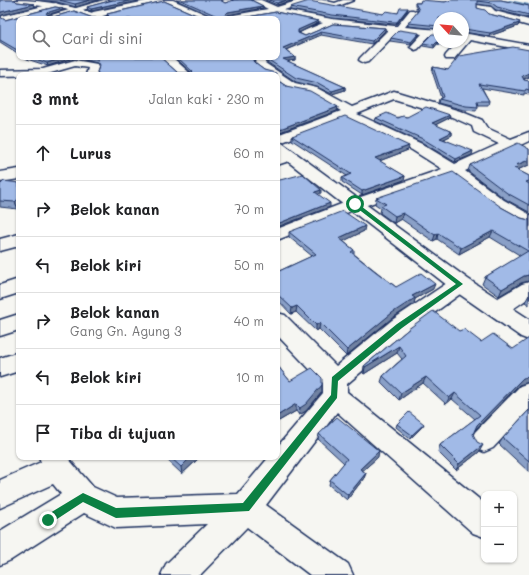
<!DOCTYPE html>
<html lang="id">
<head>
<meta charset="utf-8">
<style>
  :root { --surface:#fff; --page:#f2f2f2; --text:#202124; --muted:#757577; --line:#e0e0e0 }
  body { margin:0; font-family:Mali,sans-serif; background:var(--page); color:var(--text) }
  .controls { position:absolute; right:12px; bottom:12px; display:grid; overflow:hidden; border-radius:8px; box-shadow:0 1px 3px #0004 }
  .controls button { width:36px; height:36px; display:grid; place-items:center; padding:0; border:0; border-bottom:1px solid var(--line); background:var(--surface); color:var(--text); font:20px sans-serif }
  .compass { position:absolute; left:433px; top:12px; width:36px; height:36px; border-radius:50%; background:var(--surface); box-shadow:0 1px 3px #0004; rotate:296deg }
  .stop { position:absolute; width:12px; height:12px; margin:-9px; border:3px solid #0b8043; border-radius:50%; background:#fff }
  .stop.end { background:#0b8043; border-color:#fff; box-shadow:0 1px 4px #0008 }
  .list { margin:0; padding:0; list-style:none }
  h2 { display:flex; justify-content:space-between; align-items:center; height:52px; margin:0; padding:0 16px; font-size:17px }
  h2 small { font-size:13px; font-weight:400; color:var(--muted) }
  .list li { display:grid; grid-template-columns:26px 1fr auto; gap:12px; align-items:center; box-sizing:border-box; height:56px; padding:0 16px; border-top:1px solid var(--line) }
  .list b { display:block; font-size:15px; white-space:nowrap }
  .list p { margin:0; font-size:13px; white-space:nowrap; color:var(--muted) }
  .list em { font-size:13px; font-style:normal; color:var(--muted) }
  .icon { flex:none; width:22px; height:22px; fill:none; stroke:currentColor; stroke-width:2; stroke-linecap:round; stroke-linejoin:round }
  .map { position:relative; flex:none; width:529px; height:575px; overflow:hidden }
  .search { position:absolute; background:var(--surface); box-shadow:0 1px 3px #0004; left:16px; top:16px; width:264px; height:44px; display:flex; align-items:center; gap:10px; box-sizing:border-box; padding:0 14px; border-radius:8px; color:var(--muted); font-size:15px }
  .panel { position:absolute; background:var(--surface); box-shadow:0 1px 3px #0004; left:16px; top:72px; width:264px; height:388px; border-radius:8px }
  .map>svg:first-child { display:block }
</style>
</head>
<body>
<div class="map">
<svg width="529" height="575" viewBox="0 0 529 575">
  <rect width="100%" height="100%" fill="#f6f6f2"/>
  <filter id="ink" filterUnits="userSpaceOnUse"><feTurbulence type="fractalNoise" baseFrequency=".025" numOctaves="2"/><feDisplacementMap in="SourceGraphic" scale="8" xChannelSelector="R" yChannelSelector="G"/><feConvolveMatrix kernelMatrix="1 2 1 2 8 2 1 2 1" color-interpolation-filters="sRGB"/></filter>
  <g filter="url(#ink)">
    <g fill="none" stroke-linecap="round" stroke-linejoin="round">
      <polygon fill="#6791bb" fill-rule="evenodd" points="506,0 510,0 529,4 529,6"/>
      <defs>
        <g id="street">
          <polygon points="104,0 113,1 52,19 48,16"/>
          <polygon points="151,0 173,0 216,19 204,19 164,2 93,18 89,15 93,12"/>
          <polygon points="224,0 237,0 225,4 221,2"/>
          <polygon points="250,0 261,0 277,7 300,0 322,0 335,3 343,0 354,0 336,7 309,2 284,10 332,19 394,26 397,26 410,10 413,10 417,12 405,27 439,30 439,36 431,35 418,49 415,50 410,47 422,34 398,31 368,62 364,63 359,60 360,58 388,30 333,25 304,37 299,34 301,32 323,23 276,13 242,19 224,19 228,16 268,9"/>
          <polygon points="56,3 60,5 59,7 5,21 1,18 2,16"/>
          <polygon points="477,5 491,7 495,11 529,20 529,26 489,15 485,11 477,9"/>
          <polygon points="463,33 529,45 529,51 470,40 454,59 446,59 445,57 446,55 458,42 463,42"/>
          <path d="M 256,57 L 266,57 L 265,63 L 295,83 L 317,88 L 352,107 L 394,91 L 460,111 L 482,120 L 487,128 L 511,139 L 529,132 L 529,141 L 465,171 L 504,200 L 529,214 L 529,226 C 504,220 473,191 452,176 L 361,207 L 277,240 L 277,229 L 349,201 L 442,169 L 412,150 L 345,118 L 277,144 L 277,135 L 341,111 L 310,93 L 287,88 L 277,81 L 277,75 C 268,75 261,71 255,64 ZM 394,99 L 452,117 L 472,126 L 474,132 L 499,144 L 455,164 L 422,144 L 357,114 Z"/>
          <polygon points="75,60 97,64 99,69 96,75 86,75 88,68 75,66 44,75 0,76 0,70 43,69"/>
          <polygon points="290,152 295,153 297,156 295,159 277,165 277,156"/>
          <polygon points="19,169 19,179 0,182 0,172"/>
          <polygon points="19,234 19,246 0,251 0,239"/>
          <polygon points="460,277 467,279 470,284 467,289 408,332 347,384 347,392 484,503 484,537 473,533 337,412 266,505 348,564 353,575 310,575 247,527 200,575 161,575 166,564 207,524 116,528 84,513 11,560 0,565 0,531 61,494 53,484 0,508 0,480 41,462 39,457 67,457 93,487 117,498 238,494 269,457 277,457 277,447 323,393 323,383 277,335 277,313 285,315 336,366 392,320 453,279"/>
          <polygon points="19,279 19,293 0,299 0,285"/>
          <path d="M 529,282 L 529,298 C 516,306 503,319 488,314 L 485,309 L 488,304 L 522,284 Z"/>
          <polygon points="19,314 19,330 0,336 0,320"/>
          <polygon points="19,352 19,371 0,377 0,358"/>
          <polygon points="529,383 529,410 493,448 484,452 475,448 471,440 475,432 520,386"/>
        </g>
        <g id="secondary">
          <path d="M 15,0 C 49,0 74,7 106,17 L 108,19 L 94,19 L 65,9 L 19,3 Z"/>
          <polygon points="159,57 172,57 192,75 179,75"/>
          <polygon points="277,141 282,143 468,279 529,319 529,340 521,337 452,289 277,153"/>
        </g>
      </defs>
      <use href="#street" stroke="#1b2f5e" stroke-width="3"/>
      <use href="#secondary" stroke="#1b2f5e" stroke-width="3"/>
      <use href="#street" fill="#f6f6f2" fill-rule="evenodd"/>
      <use href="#secondary" fill="#f6f6f2" fill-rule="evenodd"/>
    </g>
    <g fill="#8aa0c7" stroke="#1b2f5e">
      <polygon points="0,0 15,0 17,2 34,4 35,7 2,15 0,17 5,20 55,7 62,8 63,10 48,15 50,18 74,11 93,18 108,18 108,17 107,14 164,1 203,18 216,18 176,0 222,0 221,1 225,3 234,0 251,0 263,6 263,8 228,15 225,17 242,18 276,12 318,21 318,23 299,33 305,36 333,24 385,28 385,31 372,44 321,35 286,50 295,57 295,60 287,61 345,87 345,90 332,94 317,87 296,82 267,62 267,57 277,57 277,19 19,19 19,54 0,42"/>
      <polygon points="35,0 99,0 76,7 57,2"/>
      <polygon points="113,0 144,0 92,11 88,10 87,7"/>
      <polygon points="265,0 295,0 277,5"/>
      <polygon points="501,0 529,6 529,18 496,10 491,6 477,4 477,8 489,14 520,22 518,26 489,36 463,32 439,18 439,29 408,26 408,23 418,12 415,5 415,3"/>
      <polygon points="290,7 383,14 398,13 408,8 407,11 396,24 394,24 332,18 290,10"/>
      <polygon points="439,34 439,42 456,42 451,47 437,44 434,48 423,46 423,43"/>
      <polygon points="419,35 411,44 390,41 391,38"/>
      <polygon points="529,50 529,78 529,77 524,79 524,80 529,81 529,94 524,93 524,95 482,88 489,101 488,105 477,105 478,107 476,111 464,110 438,103 439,99 441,98 432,71 433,67 448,70"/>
      <polygon points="24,57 76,57 48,66 27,59"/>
      <polygon points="82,57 160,57 178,73 192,73 174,57 255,57 254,61 256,64 264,70 276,75 98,75 97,72 99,66 97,63 85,60"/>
      <polygon points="277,80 286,86 338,107 337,111 280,132 277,130"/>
      <polygon points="407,117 449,118 435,125 452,132 452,135 444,139 472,155 455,162 423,143 375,121 376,118"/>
      <polygon points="292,136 408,150 379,161 405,176 404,180 362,195 342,182 342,178 347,176 292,140"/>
      <polygon points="529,149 529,165 517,170 529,176 529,212 505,199 468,171 470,165"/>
      <polygon points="19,183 19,208 18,209 0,207 0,185"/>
      <polygon points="376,198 501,207 521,218 529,220 529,281 521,283 499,296 482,284 485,277 521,256 490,237 459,254 437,239 433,241 401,219 394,223 380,213 381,208 375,204"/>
      <polygon points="364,231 343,241 354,250 354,254 396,287 433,289 415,299 414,304 391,319 346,356 319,329 316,331 296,312 291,314 277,299 277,271 277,272 312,256 289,237 289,232"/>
      <polygon points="529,295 529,305 525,302"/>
      <polygon points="411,327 459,331 481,342 513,349 519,385 475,430 473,434 479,452 456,470 438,452 440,445 475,419 452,399 446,404 423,383 399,400 381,382 383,376 402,359 397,353 364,374 363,373 364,366"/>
      <polygon points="277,365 290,381 322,392 306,411 299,415 296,411 277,422"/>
      <polygon points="529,410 529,472 499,444 503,438"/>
      <polygon points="397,424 424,424 422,427 410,439 396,427"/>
      <polygon points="319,434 378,457 362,471 366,473 364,478 347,500 329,485 330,480 344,463 318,439"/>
      <polygon points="164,457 200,457 182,474"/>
    </g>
    <g fill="#7182a2" stroke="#1b2f5e">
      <polygon points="90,0 99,0 76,7 75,4"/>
      <polygon points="132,0 144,0 92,11 91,9"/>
      <polygon points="287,0 295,0 277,5 277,3"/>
      <polygon points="34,4 35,7 2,15 0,18 0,13 1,12"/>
      <polygon points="263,6 263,8 228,15 224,19 223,17 228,12"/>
      <polygon points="62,8 63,10 47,15 46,13"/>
      <polygon points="408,8 407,11 396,24 397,22"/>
      <polygon points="318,21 318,23 298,33 298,30"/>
      <polygon points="519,23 518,26 489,36 490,33"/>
      <polygon points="385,28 385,31 372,44 372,41"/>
      <polygon points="321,32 321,35 283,51 283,48"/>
      <polygon points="419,33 419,35 411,44 411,42"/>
      <polygon points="438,41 437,44 434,48 434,45"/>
      <polygon points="454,42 456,42 451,47 452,44"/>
      <polygon points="66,57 76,57 48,66 47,63"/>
      <polygon points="295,57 295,60 282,62 283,59"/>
      <polygon points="529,73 529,77 521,80 522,76"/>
      <polygon points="345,87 345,90 332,94 332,91"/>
      <polygon points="338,107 337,111 280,132 280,129"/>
      <polygon points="450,115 449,118 431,127 432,123"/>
      <polygon points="452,132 452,135 440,141 440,138"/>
      <polygon points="409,146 408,150 374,163 375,158"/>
      <polygon points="473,151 472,155 455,162 456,159"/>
      <polygon points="529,160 529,165 517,170 512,174 516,165"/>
      <polygon points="405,176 404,180 362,195 362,191"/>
      <polygon points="321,190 321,193 315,196 315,192"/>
      <polygon points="19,198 19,208 18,209 15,202"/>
      <polygon points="330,203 330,207 277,227 277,224"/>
      <polygon points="403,213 401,219 394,223 395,216"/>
      <polygon points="365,226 364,231 338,244 339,238"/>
      <polygon points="493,231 490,237 459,254 461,248"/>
      <polygon points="438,233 437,239 433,241 435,235"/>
      <polygon points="529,275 529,281 521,283 499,296 502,289 524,276"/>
      <polygon points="435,284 433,289 415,299 414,304 391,319 346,356 347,350 412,296"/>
      <polygon points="297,306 296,312 291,314 292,308"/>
      <polygon points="320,323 319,329 316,331 316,325"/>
      <polygon points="399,346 397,353 364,374 365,367"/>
      <polygon points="426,377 423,383 399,400 401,393"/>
      <polygon points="529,377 529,382 519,385 474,431 477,425 523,378"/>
      <polygon points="322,385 322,392 306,411 299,415 300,408"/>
      <polygon points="455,393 452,399 446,404 449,398"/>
      <polygon points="296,404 296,411 277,422 277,416"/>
      <polygon points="424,424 422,427 410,439 412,435"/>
      <polygon points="483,445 479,452 456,470 459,464"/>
      <polygon points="379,451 378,457 359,474 360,469"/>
      <polygon points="191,457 200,457 182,474 181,467"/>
      <polygon points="366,473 364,478 347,500 348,495"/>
    </g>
    <g fill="#a1bae7" stroke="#1b2f5e">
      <polygon points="0,0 15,0 17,2 34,4 1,12 0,13"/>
      <polygon points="59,0 90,0 75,4"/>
      <polygon points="113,0 132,0 91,9 87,7"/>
      <polygon points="181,0 220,0 225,3 234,0 251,0 263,6 228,12 223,17 242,18 276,12 318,21 298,30 298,33 305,36 333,24 385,28 372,41 321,32 283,48 295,57 283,59 345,87 332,91 318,83 296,78 267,59 267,57 277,57 277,19 19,19 19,51 0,40 0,17 5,20 55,7 62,8 46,13 50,18 74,11 93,18 108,18 109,16 107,14 164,1 203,18 216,18 217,16"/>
      <polygon points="270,0 287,0 277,3"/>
      <polygon points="421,0 445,2 451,0 501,0 529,6 529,15 497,7 492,3 477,1 477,8 485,10 489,14 520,22 519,23 490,33 464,29 463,29 463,18 439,18 439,26 408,23 419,10 415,3 420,3"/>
      <polygon points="309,1 383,14 386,11 398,13 400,8 408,8 397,22 394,22 332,15 290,7"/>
      <polygon points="399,30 419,33 411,42 391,38"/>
      <polygon points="432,34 439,34 439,41 438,41 434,45 423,43"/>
      <polygon points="444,42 454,42 452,44"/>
      <polygon points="513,47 529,50 529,73 522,76 524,80 529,81 529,90 526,89 525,91 479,84 489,101 477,101 478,107 466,106 439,99 443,97 433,67 448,70 459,56"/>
      <polygon points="30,57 66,57 47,63"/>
      <polygon points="84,57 160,57 178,73 192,73 193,72 177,57 254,57 253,61 256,64 264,70 276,73 276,75 100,75 97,72 100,65 97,60"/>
      <polygon points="277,80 286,86 310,91 338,107 280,129 277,127"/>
      <polygon points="426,107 450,115 432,123 452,132 440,138 473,151 456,159 423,139 376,118 387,113 398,118 403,116 407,117"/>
      <polygon points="345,116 409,146 375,158 405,176 362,191 342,178 351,174 292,136"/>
      <polygon points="518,143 529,149 529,160 516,165 518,167 514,168 529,176 529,181 526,182 529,184 529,205 507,193 470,165"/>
      <polygon points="453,172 501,207 521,218 529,220 529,275 524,276 502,289 485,277 528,251 493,231 461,248 438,233 435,235 403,213 395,216 381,206 386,204 376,198"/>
      <polygon points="303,174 321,190 315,192 330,203 277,224 277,178 280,180"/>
      <polygon points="4,181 19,183 19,198 15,202 0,201 0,185"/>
      <polygon points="343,211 365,226 339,238 354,250 351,252 375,271 396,287 421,273 435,284 412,296 415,298 392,313 347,350 320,323 316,325 297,306 292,308 277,294 277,271 277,272 316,254 289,232"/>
      <polygon points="433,311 459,331 464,329 481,342 493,334 513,349 529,338 529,377 523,378 477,425 473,434 477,442 483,445 459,464 440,445 480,415 455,393 449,398 426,377 401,393 383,376 406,356 399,346 365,367 364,366 411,327"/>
      <polygon points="277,365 290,381 312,368 322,378 322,385 306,404 300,408 296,404 277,416"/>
      <polygon points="529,410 529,461 503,438"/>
      <polygon points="409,412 424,424 412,435 397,424"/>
      <polygon points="337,417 379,451 360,469 366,473 348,495 330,480 347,459 319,434"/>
      <polygon points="170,457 191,457 181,467"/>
    </g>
  </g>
  <polygon fill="#0b8043" points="353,203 357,203 463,284 402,328 338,381 337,398 249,511 116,518 83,502 51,523 48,525 45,523 43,520 45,516 83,493 116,508 243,503 331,395 332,377 397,324 456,284 353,205"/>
</svg>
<div class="controls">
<button>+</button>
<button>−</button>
</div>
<svg class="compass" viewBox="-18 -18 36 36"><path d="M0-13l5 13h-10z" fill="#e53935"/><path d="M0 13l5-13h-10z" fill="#757577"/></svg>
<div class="stop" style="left:355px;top:204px"></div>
<div class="stop end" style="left:48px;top:520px"></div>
<div class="search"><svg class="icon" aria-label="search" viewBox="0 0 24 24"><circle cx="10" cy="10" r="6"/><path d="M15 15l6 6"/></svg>Cari di sini</div>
<section class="panel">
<h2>3 mnt<small>Jalan kaki · 230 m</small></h2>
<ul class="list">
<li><svg class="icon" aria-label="ahead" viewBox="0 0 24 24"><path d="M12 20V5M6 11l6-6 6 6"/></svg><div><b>Lurus</b></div><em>60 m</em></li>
<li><svg class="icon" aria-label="right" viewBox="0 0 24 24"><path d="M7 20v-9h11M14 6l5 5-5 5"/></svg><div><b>Belok kanan</b></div><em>70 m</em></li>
<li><svg class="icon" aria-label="left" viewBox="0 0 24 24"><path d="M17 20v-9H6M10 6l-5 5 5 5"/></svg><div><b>Belok kiri</b></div><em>50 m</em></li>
<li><svg class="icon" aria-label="right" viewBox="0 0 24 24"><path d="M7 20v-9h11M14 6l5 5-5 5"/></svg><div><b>Belok kanan</b><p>Gang Gn. Agung 3</p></div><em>40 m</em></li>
<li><svg class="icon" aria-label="left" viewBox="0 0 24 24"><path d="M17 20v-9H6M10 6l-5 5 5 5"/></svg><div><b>Belok kiri</b></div><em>10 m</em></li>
<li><svg class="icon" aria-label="arrive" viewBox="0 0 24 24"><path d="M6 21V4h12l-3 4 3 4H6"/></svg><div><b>Tiba di tujuan</b></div></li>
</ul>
</section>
</div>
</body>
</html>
